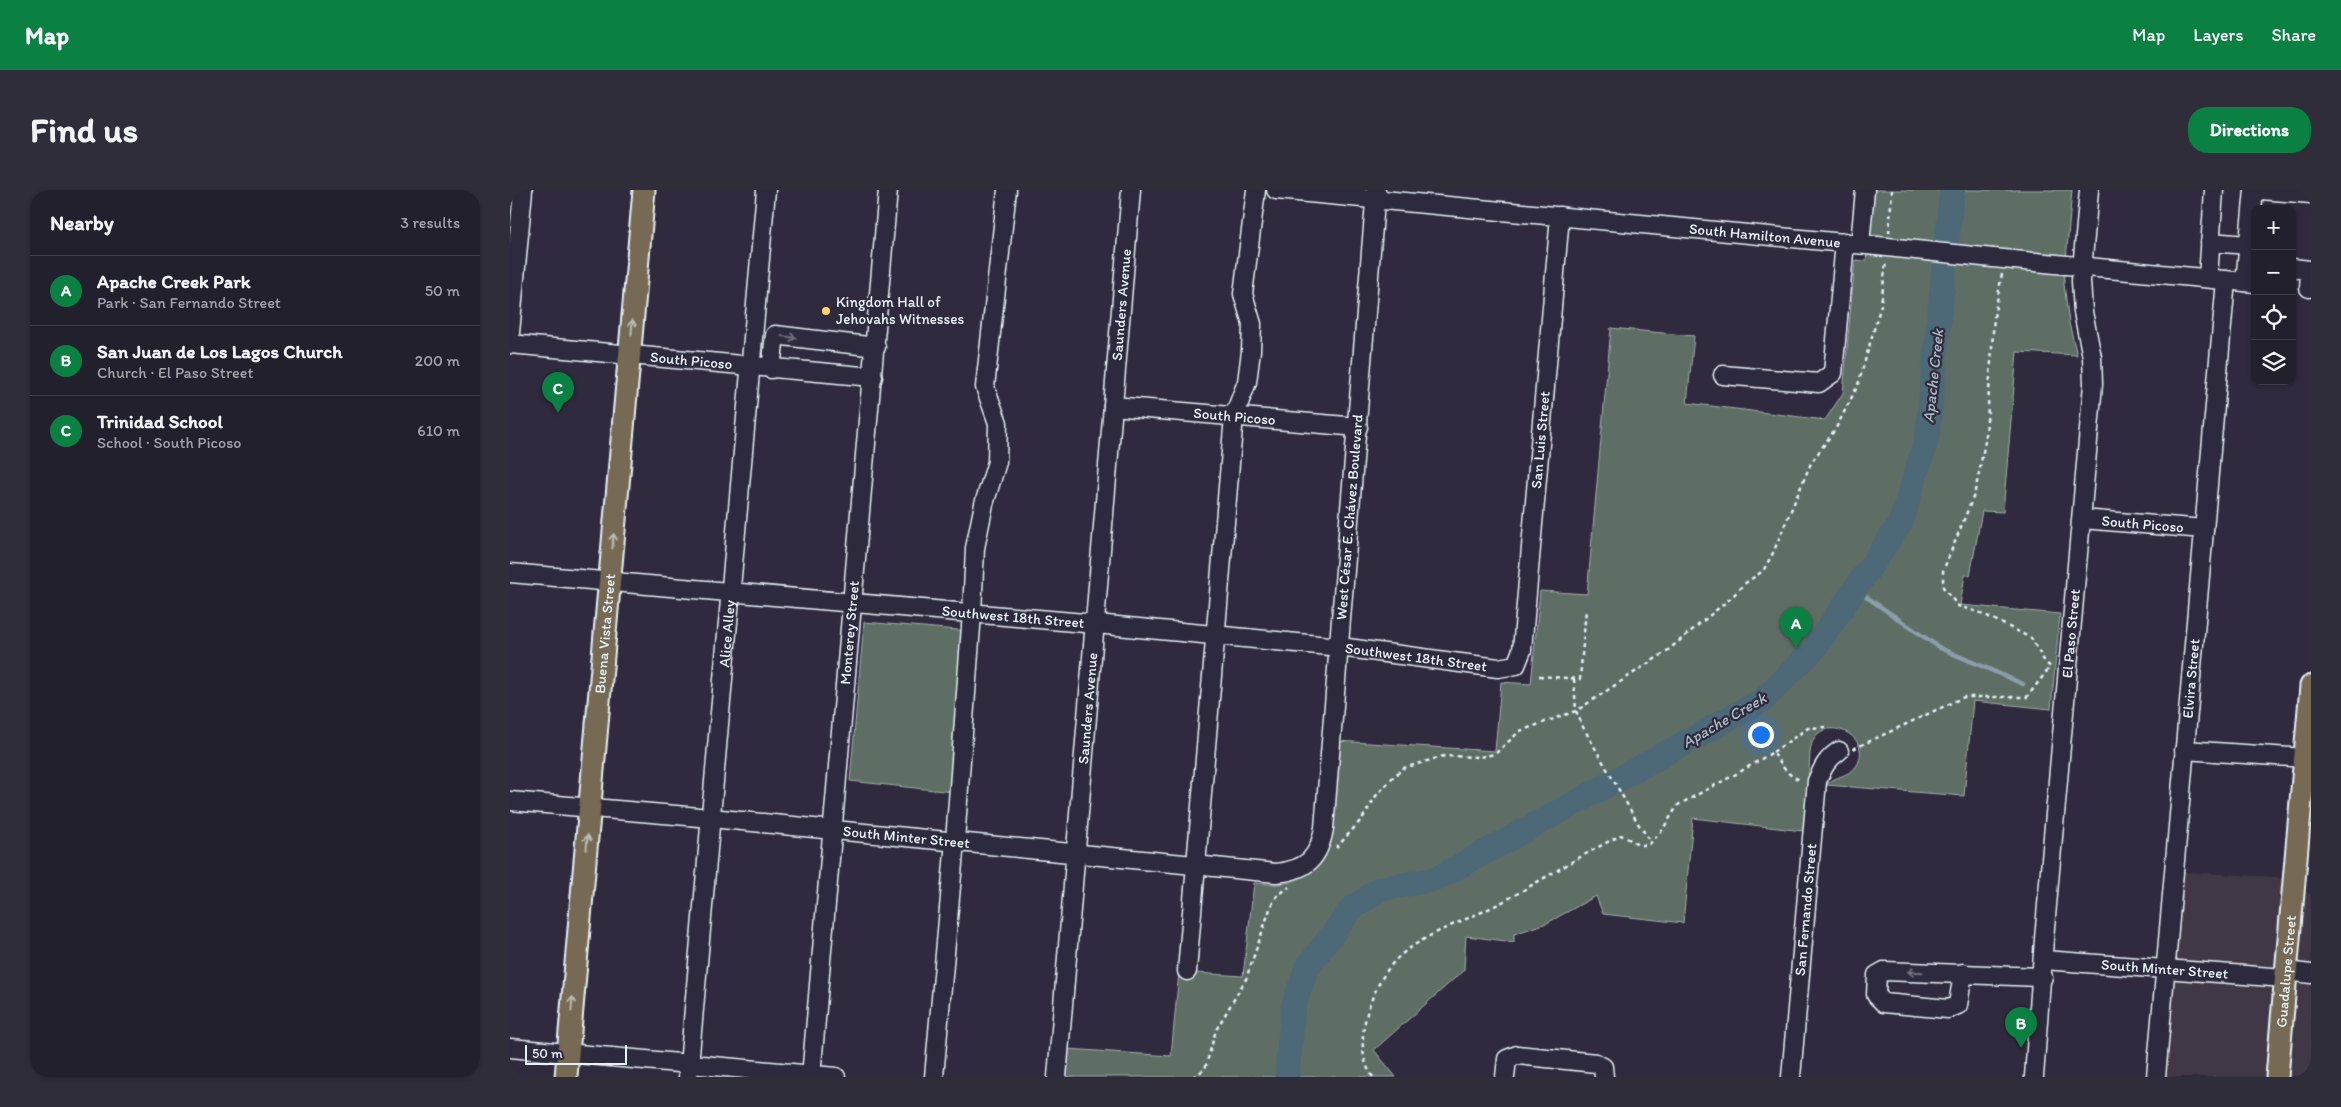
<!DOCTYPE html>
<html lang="en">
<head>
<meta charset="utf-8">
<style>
  :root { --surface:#23202e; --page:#2f2d3a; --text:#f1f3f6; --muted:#a3a3aa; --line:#403e4a; --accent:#0b8043 }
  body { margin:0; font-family:Itim,sans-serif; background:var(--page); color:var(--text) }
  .controls { position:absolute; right:15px; top:15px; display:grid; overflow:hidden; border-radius:10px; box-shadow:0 1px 4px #0004 }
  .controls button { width:45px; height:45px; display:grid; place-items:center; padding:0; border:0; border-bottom:1px solid var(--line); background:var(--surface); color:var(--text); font:25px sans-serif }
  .scale { position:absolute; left:15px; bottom:12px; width:102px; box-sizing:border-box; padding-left:5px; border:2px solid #e8f1f8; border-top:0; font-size:14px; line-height:18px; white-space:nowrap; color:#e8f1f8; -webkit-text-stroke:4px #2f2a3d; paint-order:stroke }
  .you { position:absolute; left:1250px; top:544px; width:18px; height:18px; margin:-12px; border:4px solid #fff; border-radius:50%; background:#1a73e8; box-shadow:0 0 0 8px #1a73e833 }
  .badge { display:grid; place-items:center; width:32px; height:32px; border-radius:50%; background:var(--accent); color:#fff; font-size:16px; font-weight:700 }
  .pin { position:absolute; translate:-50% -41px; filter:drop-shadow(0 1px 2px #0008) }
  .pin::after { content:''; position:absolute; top:26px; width:18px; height:15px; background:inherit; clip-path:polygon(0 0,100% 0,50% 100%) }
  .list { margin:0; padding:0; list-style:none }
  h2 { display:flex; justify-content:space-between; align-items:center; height:65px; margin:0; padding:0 20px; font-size:21px }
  h2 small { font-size:16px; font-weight:400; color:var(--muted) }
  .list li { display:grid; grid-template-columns:32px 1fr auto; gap:15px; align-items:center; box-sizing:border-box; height:70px; padding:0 20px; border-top:1px solid var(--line) }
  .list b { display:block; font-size:19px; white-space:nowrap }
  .list p { margin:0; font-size:16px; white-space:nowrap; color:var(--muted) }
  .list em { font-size:16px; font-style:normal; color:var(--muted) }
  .icon { flex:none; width:28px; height:28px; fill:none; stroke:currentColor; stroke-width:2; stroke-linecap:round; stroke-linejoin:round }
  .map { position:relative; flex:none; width:1801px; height:887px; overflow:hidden; border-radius:20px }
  header { display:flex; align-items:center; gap:30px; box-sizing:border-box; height:70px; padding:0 25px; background:var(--accent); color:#fff }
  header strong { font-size:24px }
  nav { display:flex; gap:28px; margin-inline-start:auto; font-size:18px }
  .intro { display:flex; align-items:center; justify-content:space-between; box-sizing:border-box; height:120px; padding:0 30px }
  h1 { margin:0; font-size:35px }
  .button { padding:12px 22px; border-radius:20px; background:var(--accent); color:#fff; font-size:18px; font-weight:700 }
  main { display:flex; gap:30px; padding:0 30px }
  aside { flex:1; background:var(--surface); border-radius:20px; box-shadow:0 1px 4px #0004 }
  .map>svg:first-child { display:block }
</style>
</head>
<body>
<header>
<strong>Map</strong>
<nav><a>Map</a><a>Layers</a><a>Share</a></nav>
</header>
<div class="intro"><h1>Find us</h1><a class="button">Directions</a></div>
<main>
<aside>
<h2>Nearby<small>3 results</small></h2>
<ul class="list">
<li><span class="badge">A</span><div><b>Apache Creek Park</b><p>Park · San Fernando Street</p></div><em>50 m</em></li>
<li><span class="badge">B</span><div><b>San Juan de Los Lagos Church</b><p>Church · El Paso Street</p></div><em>200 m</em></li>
<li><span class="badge">C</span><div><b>Trinidad School</b><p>School · South Picoso</p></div><em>610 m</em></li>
</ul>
</aside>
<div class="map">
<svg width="1801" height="887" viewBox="0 0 1801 887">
  <rect width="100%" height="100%" fill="#2f2a3d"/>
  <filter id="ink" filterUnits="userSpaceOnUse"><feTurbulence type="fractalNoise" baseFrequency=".02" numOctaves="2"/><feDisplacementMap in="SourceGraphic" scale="10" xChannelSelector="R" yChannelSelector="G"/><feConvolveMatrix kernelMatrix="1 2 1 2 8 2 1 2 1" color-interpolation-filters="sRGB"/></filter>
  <g filter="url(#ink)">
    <polygon fill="#413846" points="1673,682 1766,687 1801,704 1801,887 1655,887"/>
    <g fill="#5f6e65" stroke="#a4b0ae">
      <path d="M 1363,0 L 1562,0 L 1554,94 L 1559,133 L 1567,165 L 1507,162 L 1493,322 L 1472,321 L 1460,386 L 1455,385 L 1450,415 L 1550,424 L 1541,519 L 1463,511 L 1454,606 L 1316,595 C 1325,585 1343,587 1349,571 C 1359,542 1311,525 1302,553 C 1299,561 1300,572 1299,580 C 1297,600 1295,621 1293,641 L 1183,628 L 1173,733 L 1093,724 L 1086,706 L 1037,733 L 1004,744 L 1004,752 L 956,746 L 954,780 L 864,860 L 886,887 L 556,887 L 558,859 L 661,866 L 669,782 L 733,786 L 744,693 C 767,695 783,696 801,680 C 804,678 808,676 810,673 C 821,657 824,574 827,551 L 985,561 L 991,492 L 1021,494 L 1030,401 L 1077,404 L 1101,138 L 1184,146 L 1177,213 L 1315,230 L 1333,203 L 1345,70 L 1356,71 Z"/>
      <polygon points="354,432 460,441 443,602 340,591"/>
    </g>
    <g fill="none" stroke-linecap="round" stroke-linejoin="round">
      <polyline stroke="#8c9eab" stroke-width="4.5" points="1345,399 1430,458 1513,494"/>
      <polyline stroke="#4e6777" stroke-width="25" points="777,887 783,817 797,778 841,719 870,699 926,689 1253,510 1304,459 1391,332 1417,248 1442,0"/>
      <defs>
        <g id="minor">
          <path id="s1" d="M 766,0 L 1367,56"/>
          <polyline points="1751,0 1801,4"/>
          <polyline points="1700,52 1738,55"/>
          <polyline points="1350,54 1355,0"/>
          <polyline points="1483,68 1745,93"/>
          <polyline points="1782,78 1800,80 1799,98"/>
          <polyline points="1698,88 1704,0"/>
          <polyline points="1735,92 1744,0"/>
          <polyline points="0,143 13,0"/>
          <path id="s2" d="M 0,154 L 363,187"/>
          <polyline points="261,179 265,145 366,157"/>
          <polyline points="1213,185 1309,193 1323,183 1335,52"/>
          <path id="s3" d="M 603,216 L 848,237"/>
          <path id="s4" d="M 1572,329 L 1694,339"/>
          <path id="s5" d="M 0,383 L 586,434 L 830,457 L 988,478 L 1006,475 L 1012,460 L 1050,26"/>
          <polyline points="1674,560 1795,568"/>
          <path id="s6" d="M 0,611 L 201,628 L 766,683 C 797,680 809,668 814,638 L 866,0"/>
          <path id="s7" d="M 1534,770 L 1775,788"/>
          <polyline points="677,781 724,226 737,192 741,161 742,134 733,104 746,0"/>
          <polyline points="1776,781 1801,784"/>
          <polyline points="1453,783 1448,815 1438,819 1374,813 1366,805 1367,785 1374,781 1533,787"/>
          <polyline points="0,858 326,887"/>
          <path id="s8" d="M 178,887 L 256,0"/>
          <path id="s9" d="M 301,887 L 378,0"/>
          <polyline points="424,887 445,651 462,423 465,358 474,314 487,272 488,233 475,197 497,0"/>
          <path id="s10" d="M 547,887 L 621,0"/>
          <polyline points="995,887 997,869 1007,865 1086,873 1093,877 1094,887"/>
          <path id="s11" d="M 1281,887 L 1307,591 C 1313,577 1317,569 1329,561"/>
          <path id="s12" d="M 1524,887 L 1534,749 L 1583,194 L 1582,167 L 1573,122 L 1571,91 L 1579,0"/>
          <path id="s13" d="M 1646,887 L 1716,90"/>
        </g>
        <g id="major">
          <path id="s14" d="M 56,887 L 134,0"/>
          <path id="s15" d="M 1767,887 L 1801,496"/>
        </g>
      </defs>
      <use href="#minor" stroke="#e8f1f8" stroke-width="21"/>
      <use href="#major" stroke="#e8f1f8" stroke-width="25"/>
      <g stroke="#e8f1f8" stroke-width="2.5" stroke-dasharray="4 4" stroke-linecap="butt">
        <polyline points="1379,43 1382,0"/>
        <polyline points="1492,84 1484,127 1476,246 1468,288 1464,305 1433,381 1433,397 1448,416 1471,423 1521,448 1535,472 1543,479"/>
        <polyline points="1029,486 1070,489 1076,419"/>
        <polyline points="1064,489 1066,521 1073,537 1129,635 1142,653"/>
        <polyline points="1343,559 1454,507 1517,507 1540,477"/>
        <polyline points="1263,562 1298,538 1318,537"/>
        <polyline points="826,658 852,629 866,606 883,587 894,578 934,566 970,567 985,564 1010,541 1066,521 1157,461 1222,407 1234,394 1253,381 1263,363 1301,273 1326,238 1348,195 1371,115 1376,71"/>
        <polyline points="683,887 695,879 706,840 736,789 761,716 767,706 779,697"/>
        <path d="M 863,887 C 838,855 863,788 892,764 C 923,739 962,729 996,710 C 1035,688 1072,665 1111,645 L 1130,655 L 1138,655 L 1151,642 L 1168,615 L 1228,583 L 1263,562 C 1271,574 1277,587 1292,590"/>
      </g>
      <use href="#minor" stroke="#2f2a3d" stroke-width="18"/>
      <use href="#major" stroke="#766a55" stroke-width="21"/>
      <defs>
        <polyline id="minor-bridge" points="1367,56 1483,68"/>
      </defs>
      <use href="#minor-bridge" stroke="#e8f1f8" stroke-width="21" stroke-linecap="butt"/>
      <use href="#minor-bridge" stroke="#2f2a3d" stroke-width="18"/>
    </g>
    <defs><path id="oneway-shaft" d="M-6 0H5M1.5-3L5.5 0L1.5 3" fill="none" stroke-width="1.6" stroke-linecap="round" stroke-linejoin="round" transform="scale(1.25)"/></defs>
    <g stroke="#babbb7">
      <use href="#oneway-shaft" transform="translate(122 137) rotate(-85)"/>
      <use href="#oneway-shaft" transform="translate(103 351) rotate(-85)"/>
      <use href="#oneway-shaft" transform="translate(77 652) rotate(-85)"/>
      <use href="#oneway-shaft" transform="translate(62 814) rotate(-85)"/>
    </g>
    <g stroke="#70707e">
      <use href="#oneway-shaft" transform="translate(279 147) rotate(7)"/>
      <use href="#oneway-shaft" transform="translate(1405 782) rotate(-178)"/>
    </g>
  </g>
  <circle fill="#ffd166" stroke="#2f2a3d" stroke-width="2" cx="316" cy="121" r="5"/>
  <g text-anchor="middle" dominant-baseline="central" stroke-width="4.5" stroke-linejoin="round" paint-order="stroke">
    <g font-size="15" fill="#e8f1f8" stroke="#2f2a3d">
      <text stroke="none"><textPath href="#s1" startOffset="491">South Hamilton Avenue</textPath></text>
      <text stroke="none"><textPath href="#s10" startOffset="775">Saunders Avenue</textPath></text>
      <text stroke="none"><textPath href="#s2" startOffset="182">South Picoso</textPath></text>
      <text stroke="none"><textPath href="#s3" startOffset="122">South Picoso</textPath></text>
      <text stroke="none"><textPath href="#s5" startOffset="1238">San Luis Street</textPath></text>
      <text stroke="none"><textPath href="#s6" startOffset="1154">West César E. Chávez Boulevard</textPath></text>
      <text stroke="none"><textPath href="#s4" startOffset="61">South Picoso</textPath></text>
      <text stroke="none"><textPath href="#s5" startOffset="505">Southwest 18th Street</textPath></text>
      <text stroke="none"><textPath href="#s9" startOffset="446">Monterey Street</textPath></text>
      <text stroke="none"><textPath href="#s12" startOffset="445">El Paso Street</textPath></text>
      <text stroke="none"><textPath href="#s14" startOffset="445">Buena Vista Street</textPath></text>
      <text stroke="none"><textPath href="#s8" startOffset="445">Alice Alley</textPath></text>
      <text stroke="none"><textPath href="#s5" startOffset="910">Southwest 18th Street</textPath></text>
      <text stroke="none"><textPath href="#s13" startOffset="400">Elvira Street</textPath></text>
      <text stroke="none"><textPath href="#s10" startOffset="370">Saunders Avenue</textPath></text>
      <text stroke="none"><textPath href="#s6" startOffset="398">South Minter Street</textPath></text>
      <text stroke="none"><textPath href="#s11" startOffset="168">San Fernando Street</textPath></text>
      <text stroke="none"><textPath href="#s7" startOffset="121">South Minter Street</textPath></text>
      <text stroke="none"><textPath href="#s15" startOffset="106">Guadalupe Street</textPath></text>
    </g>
    <g font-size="15" fill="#e8f1f8" stroke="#2f2a3d" text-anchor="start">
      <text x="326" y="112">Kingdom Hall of<tspan x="326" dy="17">Jehovahs Witnesses</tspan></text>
    </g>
    <g font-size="16" font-style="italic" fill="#aabac4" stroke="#2f2a3d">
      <text transform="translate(1423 186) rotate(-84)">Apache Creek</text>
      <text transform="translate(1214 530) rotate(-30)">Apache Creek</text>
    </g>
  </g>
</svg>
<div class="controls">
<button>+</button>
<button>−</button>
<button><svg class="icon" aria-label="locate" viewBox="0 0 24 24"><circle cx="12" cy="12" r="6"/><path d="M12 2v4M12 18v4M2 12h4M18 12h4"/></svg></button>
<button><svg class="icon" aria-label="layers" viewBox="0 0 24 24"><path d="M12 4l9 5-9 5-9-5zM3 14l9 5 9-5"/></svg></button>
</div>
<div class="scale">50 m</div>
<div class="you"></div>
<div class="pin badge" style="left:1286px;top:458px">A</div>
<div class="pin badge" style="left:1511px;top:858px">B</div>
<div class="pin badge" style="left:48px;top:223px">C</div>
</div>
</main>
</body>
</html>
